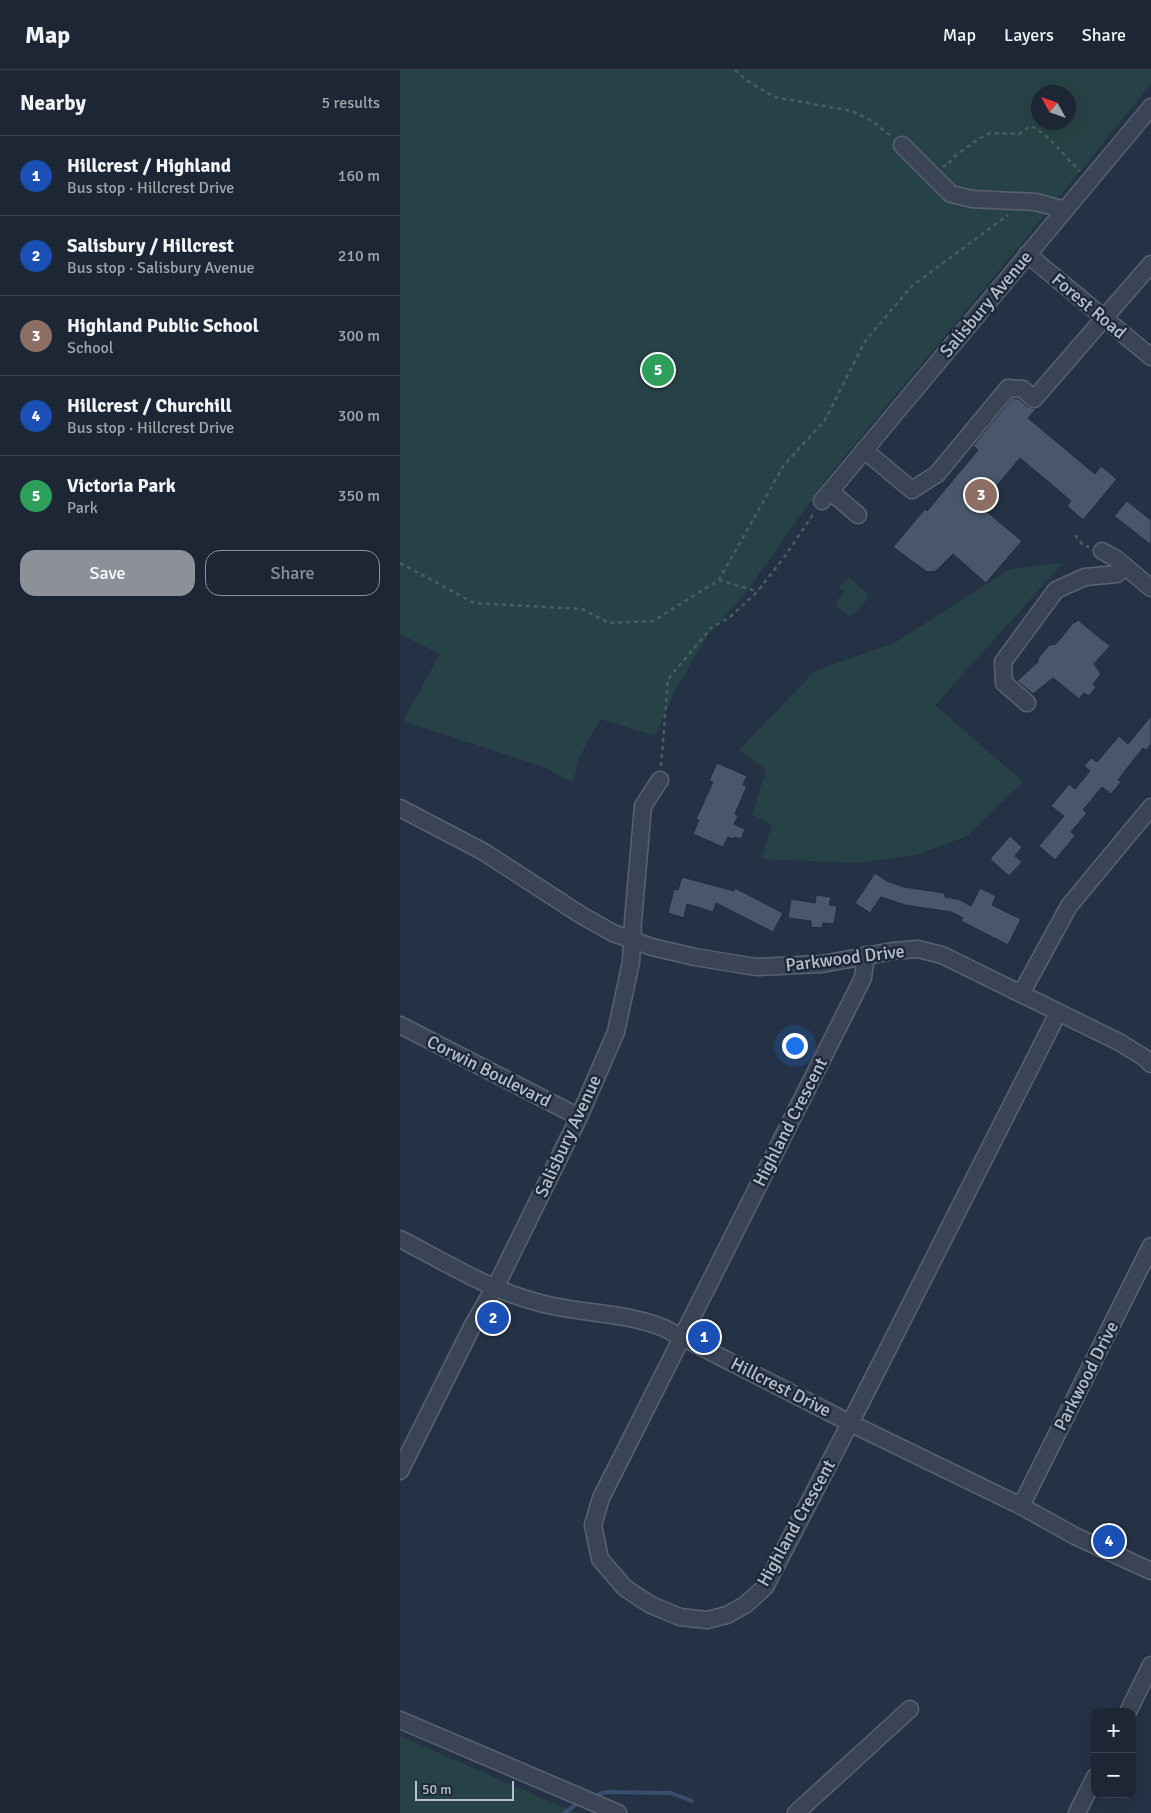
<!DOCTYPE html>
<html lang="en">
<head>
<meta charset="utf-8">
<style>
  :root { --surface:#1c2634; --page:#252e3c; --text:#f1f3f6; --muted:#a0a5ac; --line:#3a434f; --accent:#8c9099 }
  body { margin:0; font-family:Signika,sans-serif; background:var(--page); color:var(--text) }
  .controls { position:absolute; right:15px; bottom:15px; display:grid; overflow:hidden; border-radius:10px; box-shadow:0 5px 20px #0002 }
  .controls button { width:45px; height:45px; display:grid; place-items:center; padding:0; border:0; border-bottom:1px solid var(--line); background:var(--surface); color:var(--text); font:25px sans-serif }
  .compass { position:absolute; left:631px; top:15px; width:45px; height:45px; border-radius:50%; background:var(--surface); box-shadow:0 5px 20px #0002; rotate:310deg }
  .scale { position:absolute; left:15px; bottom:12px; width:99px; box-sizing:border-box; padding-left:5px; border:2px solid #b7c0ce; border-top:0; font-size:14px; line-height:18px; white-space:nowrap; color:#b7c0ce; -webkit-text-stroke:4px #1e293a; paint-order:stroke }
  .you { position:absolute; left:394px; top:975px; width:18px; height:18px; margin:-12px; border:4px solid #fff; border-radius:50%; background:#1a73e8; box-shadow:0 0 0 8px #1a73e833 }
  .badge { display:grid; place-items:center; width:32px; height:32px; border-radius:50%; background:var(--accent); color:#fff; font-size:16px; font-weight:700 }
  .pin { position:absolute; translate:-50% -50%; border:2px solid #fff; box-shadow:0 1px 5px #0006 }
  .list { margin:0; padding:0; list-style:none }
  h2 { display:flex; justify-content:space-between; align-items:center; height:65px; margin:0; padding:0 20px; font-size:21px }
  h2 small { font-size:16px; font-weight:400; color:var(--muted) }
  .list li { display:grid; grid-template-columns:32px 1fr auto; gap:15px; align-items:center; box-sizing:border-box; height:80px; padding:0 20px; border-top:1px solid var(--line) }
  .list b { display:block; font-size:19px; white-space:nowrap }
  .list p { margin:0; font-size:16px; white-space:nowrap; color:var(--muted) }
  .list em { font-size:16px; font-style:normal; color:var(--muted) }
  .actions { display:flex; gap:10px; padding:15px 20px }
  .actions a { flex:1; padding:11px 0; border:1px solid var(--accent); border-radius:15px; text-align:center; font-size:18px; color:var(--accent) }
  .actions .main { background:var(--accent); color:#fff }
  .map { position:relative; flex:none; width:751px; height:1743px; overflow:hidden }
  header { display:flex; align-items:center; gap:30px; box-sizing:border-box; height:70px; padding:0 25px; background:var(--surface); border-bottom:1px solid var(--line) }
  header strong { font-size:24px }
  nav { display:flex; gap:28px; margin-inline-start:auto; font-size:18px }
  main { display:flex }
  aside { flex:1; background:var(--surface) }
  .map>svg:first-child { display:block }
</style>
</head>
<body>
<header>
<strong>Map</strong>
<nav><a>Map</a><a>Layers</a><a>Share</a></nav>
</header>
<main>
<aside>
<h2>Nearby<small>5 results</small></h2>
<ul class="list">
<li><span class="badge" style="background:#1a4fb4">1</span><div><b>Hillcrest / Highland</b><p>Bus stop · Hillcrest Drive</p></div><em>160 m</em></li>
<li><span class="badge" style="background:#1a4fb4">2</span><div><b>Salisbury / Hillcrest</b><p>Bus stop · Salisbury Avenue</p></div><em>210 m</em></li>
<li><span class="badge" style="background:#8d6e63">3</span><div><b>Highland Public School</b><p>School</p></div><em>300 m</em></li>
<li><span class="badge" style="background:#1a4fb4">4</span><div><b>Hillcrest / Churchill</b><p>Bus stop · Hillcrest Drive</p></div><em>300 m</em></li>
<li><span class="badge" style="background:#2e9e5b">5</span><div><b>Victoria Park</b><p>Park</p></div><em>350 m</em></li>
</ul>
<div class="actions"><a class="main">Save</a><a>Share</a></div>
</aside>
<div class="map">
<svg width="751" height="1743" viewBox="0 0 751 1743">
  <rect width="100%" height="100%" fill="#253245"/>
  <g fill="#274246" fill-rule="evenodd">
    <path d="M 0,0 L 751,0 L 751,14 L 607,191 L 426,409 L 342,528 L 307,566 L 277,617 L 255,666 L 200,649 L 179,688 L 173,713 L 144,697 L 3,651 L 40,584 L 0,564 ZM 638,22 L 668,22 L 668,52 L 638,52 Z"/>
    <polygon points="663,493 535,635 623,712 567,766 516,785 457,793 361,789 372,755 352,745 366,700 339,680 415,601 496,572 610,499"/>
    <polygon points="449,508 466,522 468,528 453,545 447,545 437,537 437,531 444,522 440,519 440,516 445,510"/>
    <polygon points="0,1666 176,1743 0,1743"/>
  </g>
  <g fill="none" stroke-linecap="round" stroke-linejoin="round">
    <g stroke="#3a4f6e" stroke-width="4">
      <polyline points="199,1724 206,1722 271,1723 292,1731"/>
      <polyline points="164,1743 178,1733"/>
    </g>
  </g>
  <g fill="#49566b" stroke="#212b3b">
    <polygon points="612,328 619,329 628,337 636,339 628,348 695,404 701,396 717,409 683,450 667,436 671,431 620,388 580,436 622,471 586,513 553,484 536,501 527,502 493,477 525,439 527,441 578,380 573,376"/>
    <polygon points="727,431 751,450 751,475 714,446"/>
    <polygon points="678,550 710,576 694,594 701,604 693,614 696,617 689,626 684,623 679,629 653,608 633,624 617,611 638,592 638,589 649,575 656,574 674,552 675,553"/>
    <polygon points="751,646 751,674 746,680 743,678 718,710 721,712 711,724 702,717 683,740 687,743 671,762 675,766 655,790 639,776 664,746 651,736 669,714 675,719 690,701 684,696 691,688 697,692 719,666 728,674"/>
    <polygon points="317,693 347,706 343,715 347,716 335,744 338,746 334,754 345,759 341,769 335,767 334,769 328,767 323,777 293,764 299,750 296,749 313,712 309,711"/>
    <polygon points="610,766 622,777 615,786 622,792 609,806 590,789"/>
    <polygon points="475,803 487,811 504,817 545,823 545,827 558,829 571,836 580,818 596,826 592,835 621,849 608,875 561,851 563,848 551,842 505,835 481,827 470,843 455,833"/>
    <polygon points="282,807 334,821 335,818 383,843 373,862 316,833 313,842 287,834 284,848 268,843 274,819 278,820"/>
    <polygon points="416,825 431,827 429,835 437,836 434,854 423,853 422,858 411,857 411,851 388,848 391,829 415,833"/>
  </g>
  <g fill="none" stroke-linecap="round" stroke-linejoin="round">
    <defs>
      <g id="minor">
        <polyline points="502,75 551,124 572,129 636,132 665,140"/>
        <polyline points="627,184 751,287"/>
        <polyline points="464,380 512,420 537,404 608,318 623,319 634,329 751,194"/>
        <polyline points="430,421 458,445"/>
        <polyline points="422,431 751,37"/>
        <polyline points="702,481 715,488 751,518"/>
        <polyline points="627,633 604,613 603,592 656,520 685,507 717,504 725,496"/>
        <polyline points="0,738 84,782 181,845 213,863 252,877 295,887 356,897 422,894 493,881 518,879 542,885 719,972 745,988 751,994"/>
        <polyline points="466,885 463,908 201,1428 193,1455 200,1489 225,1518 251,1535 280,1547 307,1550 327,1545 345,1535 365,1517 461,1332 658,943"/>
        <polyline points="621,924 669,836 751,737"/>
        <polyline points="0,955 179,1047"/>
        <path d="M 0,1169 C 45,1192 91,1221 140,1233 C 181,1244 225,1242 264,1258 L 450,1353 L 621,1436 L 675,1466 L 751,1501"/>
        <polyline points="0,1401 72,1257 102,1204 179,1047 216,962 231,892 233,851 243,736 260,710"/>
        <polyline points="621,1436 751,1176"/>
        <polyline points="728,1642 751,1595"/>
        <polyline points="0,1650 218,1743"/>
        <polyline points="396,1743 510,1639"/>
        <polyline points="677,1743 695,1707"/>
      </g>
    </defs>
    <use href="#minor" stroke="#586271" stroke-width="19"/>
    <g stroke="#465f62" stroke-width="2.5" stroke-dasharray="4 4" stroke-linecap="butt">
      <polyline points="335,0 346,10 374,27 452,41 472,51 491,66"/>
      <path d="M 542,96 L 546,96 L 556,85 L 577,70 L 590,63 L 619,64 L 630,56 C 648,62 665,88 680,101"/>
      <polyline points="675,465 682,474 689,477"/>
      <polyline points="0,493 74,533 182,539 209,553 253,551 319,510 384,395 425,350 465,271 512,216 608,145"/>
      <polyline points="319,510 356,521"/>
      <polyline points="261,696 268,609 311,558 330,547 357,522 385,486 414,443"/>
    </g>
    <use href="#minor" stroke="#3a4454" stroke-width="16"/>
  </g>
  <g text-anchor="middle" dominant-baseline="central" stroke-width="5" stroke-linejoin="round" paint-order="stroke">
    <g font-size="18" fill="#b7c0ce" stroke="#1e293a">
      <text transform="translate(586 234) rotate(-50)">Salisbury Avenue</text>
      <text transform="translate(689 236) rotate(40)">Forest Road</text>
      <text transform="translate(445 888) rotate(-7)">Parkwood Drive</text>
      <text transform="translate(89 1001) rotate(27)">Corwin Boulevard</text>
      <text transform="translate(390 1052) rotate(-63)">Highland Crescent</text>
      <text transform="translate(168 1066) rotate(-65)">Salisbury Avenue</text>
      <text transform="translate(686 1306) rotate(-63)">Parkwood Drive</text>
      <text transform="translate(381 1317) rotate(27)">Hillcrest Drive</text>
      <text transform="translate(396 1453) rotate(-61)">Highland Crescent</text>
    </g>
  </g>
</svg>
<div class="controls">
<button>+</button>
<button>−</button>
</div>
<svg class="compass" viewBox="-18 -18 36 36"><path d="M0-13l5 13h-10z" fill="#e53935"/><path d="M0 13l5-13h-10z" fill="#a0a5ac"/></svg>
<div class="scale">50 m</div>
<div class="you"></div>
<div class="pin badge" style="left:304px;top:1267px;background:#1a4fb4">1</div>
<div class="pin badge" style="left:93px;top:1248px;background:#1a4fb4">2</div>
<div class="pin badge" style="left:581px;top:425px;background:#8d6e63">3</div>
<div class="pin badge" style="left:709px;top:1471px;background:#1a4fb4">4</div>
<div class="pin badge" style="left:258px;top:300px;background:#2e9e5b">5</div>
</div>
</main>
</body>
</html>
